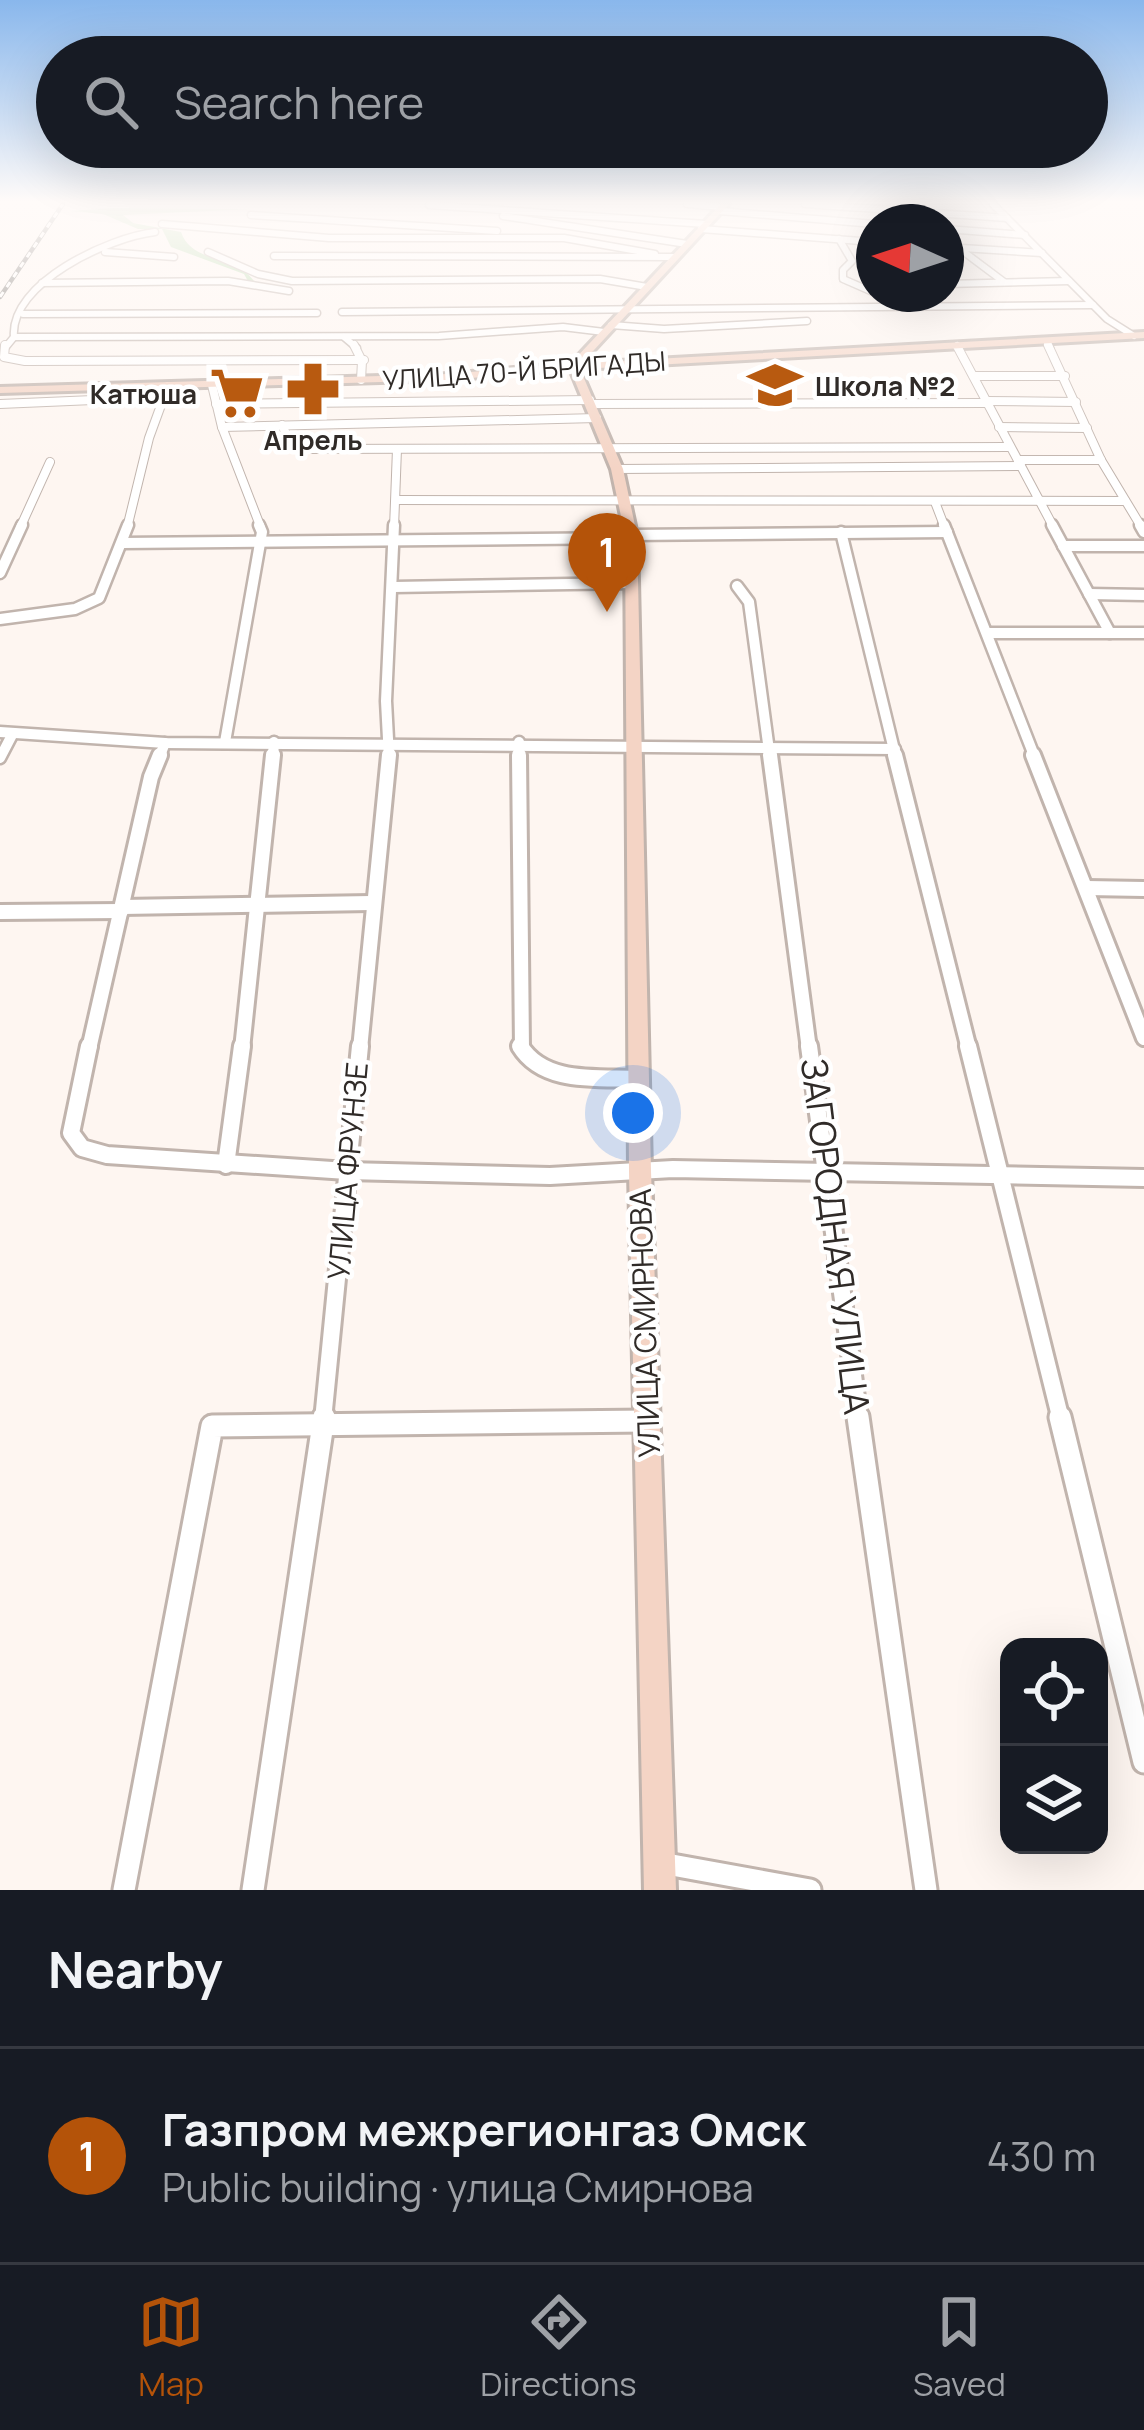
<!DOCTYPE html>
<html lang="en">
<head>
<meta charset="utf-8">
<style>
  :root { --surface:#171b24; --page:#242831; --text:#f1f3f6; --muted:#9ea1a6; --line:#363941; --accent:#b45309 }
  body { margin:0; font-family:Manrope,sans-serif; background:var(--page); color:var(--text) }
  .controls { position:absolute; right:36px; bottom:36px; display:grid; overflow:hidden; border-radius:24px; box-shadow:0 12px 48px #0002 }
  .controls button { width:108px; height:108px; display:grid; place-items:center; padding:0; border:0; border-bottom:3px solid var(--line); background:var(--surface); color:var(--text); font:60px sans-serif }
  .compass { position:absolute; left:856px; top:204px; width:108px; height:108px; border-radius:50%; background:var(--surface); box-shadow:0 12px 48px #0002; rotate:273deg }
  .you { position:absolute; left:633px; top:1113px; width:42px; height:42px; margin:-30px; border:9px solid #fff; border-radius:50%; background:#1a73e8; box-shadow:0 0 0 18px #1a73e833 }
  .badge { display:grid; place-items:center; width:78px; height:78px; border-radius:50%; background:var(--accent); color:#fff; font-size:39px; font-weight:700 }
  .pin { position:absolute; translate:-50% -99px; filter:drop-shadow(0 3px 6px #0008) }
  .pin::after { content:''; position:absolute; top:63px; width:42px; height:36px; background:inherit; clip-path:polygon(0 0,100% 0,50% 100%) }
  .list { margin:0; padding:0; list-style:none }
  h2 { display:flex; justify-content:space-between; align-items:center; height:156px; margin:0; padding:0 48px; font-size:51px }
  h2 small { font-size:39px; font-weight:400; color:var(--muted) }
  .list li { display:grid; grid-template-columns:78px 1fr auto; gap:36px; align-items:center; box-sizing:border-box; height:216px; padding:0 48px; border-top:3px solid var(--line) }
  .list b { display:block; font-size:45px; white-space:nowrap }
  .list p { margin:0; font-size:39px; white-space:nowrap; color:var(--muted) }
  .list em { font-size:39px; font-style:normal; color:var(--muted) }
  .icon { flex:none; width:66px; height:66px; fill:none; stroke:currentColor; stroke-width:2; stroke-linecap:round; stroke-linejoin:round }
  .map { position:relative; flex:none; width:1144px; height:1890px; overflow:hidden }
  .search { position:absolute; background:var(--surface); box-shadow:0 12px 48px #0002; left:36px; right:36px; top:36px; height:132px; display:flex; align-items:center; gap:30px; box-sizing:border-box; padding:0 42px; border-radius:66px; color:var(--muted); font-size:45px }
  .sheet { height:372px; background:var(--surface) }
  nav { display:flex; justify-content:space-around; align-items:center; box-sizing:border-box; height:168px; border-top:3px solid var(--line); background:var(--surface); font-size:33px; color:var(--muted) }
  nav a { display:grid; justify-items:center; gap:6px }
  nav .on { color:var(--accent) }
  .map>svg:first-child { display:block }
</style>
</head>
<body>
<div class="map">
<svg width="1144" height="1890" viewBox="0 0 1144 1890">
  <rect width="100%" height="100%" fill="#fef6f1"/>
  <path fill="#b6d9ab" d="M 113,208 L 252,209 L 123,215 L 133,223 L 181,232 C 191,263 236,256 254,281 L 249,283 L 244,274 L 171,247 L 162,229 L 138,229 L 103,214 L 70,211 Z"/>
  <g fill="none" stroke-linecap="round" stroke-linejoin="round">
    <defs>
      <g id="street-far5">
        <polyline points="687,204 722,207"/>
        <polyline points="805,204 1007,218"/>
        <polyline points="993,204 1107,319 1134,336"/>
        <polyline points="429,205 706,224"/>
        <polyline points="719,211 874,224"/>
        <polyline points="251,215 497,231"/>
        <polyline points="503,216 687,244"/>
        <polyline points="162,224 329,238 564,238 655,254"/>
        <polyline points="701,229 874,242"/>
        <polyline points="946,229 1025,235"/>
        <polyline points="839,239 852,261 843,270 843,279 898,303"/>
        <polyline points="946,247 1042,253"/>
        <polyline points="960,249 1004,282"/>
        <polyline points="105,252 174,257"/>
        <polyline points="208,252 258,274 292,281 600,279 647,287"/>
        <polyline points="274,256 675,257"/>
        <polyline points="42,283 228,281 289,291"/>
        <polyline points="946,284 1069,281"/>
        <polyline points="342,312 1093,305"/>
        <polyline points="23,314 317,313"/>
        <polyline points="611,325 664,329 807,321"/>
        <polyline points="14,337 439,336 563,327 604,332"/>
        <polyline points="344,337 357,348"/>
        <polyline points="1047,342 1050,348"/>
        <path d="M 5,348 L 14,337 C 9,283 110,237 155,232"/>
      </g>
      <g id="street-far4">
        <polyline points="5,345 4,357 25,361 364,360"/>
        <polyline points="354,345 362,361 361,380"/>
        <polyline points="1048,345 1101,460 1142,528"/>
        <polyline points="957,346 1054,528"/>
        <polyline points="974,376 1065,376"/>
        <polyline points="212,385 222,427 261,528"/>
        <polyline points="985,401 1076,402"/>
        <polyline points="0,404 163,397"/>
        <polyline points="216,404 590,400"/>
        <polyline points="591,404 986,403"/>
        <polyline points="282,425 292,447 300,449 1010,447"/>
        <polyline points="222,427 597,418"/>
        <polyline points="999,427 1087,428"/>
        <polyline points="1018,460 1101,460"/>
        <polyline points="617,469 1021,466"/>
        <polyline points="396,500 1125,501"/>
        <polyline points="935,502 945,528"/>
        <polyline points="20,528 50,462"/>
        <polyline points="127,528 149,438 168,386"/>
        <polyline points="394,528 397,449"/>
      </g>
      <g id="street-far3">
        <polyline points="944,525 1035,758"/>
        <polyline points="1052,525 1110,633"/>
        <polyline points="1140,525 1144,532"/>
        <polyline points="841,532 896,758"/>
        <polyline points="631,535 947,532"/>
        <polyline points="122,543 631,538"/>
        <polyline points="1063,546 1144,546"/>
        <polyline points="0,573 22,525"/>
        <polyline points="737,586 749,602 770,758"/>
        <polyline points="394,587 632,583"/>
        <polyline points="1089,594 1144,595"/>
        <polyline points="0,619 75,609 99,598 128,525"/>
        <polyline points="989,633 1144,633"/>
        <polyline points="0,732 165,743 895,749"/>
        <polyline points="225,742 262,532 259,525"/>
        <polyline points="519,742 519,758"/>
        <polyline points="0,758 12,735"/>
        <polyline points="159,758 165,743"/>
        <polyline points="273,758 274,742"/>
        <polyline points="389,758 386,701 394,525"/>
      </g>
      <g id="street-far2">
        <polyline points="519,755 522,1049"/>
        <polyline points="770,755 809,1049"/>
        <polyline points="895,755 969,1049"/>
        <polyline points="1033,755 1144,1038"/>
        <polyline points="1087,888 1144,889"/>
        <polyline points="122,907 371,903"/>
        <polyline points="0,912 121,911"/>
        <polyline points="89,1049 151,777 160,755"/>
        <polyline points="242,1049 273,755"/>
        <polyline points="360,1049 389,755"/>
      </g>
      <g id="street-far1">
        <polyline points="89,1046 71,1133 82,1148 107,1155 347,1171 550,1176 673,1169 1144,1178"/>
        <path d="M 520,1046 C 544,1085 599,1077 639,1079"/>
        <polyline points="809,1046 859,1420"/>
        <polyline points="968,1046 1061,1420"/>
        <polyline points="226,1165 242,1046"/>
        <polyline points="323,1420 360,1046"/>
      </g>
      <g id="street">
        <polyline points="858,1417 926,1890"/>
        <polyline points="1060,1417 1144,1762"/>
        <polyline points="661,1863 810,1890"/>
        <polyline points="124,1890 212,1426 647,1421"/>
        <polyline points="253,1890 324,1417"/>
      </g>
      <polygon id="secondary" points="721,204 729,204 582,363 1144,332 1144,338 580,369 623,469 637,535 651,1171 676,1890 644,1890 629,1171 625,535 611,469 570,369 448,380 0,393 0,387 448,374 571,363"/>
    </defs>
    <use href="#street-far5" stroke="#c1b4ad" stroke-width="9"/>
    <use href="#street-far4" stroke="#c1b4ad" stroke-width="10"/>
    <use href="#street-far3" stroke="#c1b4ad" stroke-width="15"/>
    <use href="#street-far2" stroke="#c1b4ad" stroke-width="20"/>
    <use href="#street-far1" stroke="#c1b4ad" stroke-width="22"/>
    <use href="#street" stroke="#c1b4ad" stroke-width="27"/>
    <use href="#secondary" stroke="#c1b4ad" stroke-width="6"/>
    <use href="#street-far5" stroke="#fff" stroke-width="6"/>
    <use href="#street-far4" stroke="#fff" stroke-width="8"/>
    <use href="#street-far3" stroke="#fff" stroke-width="10"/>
    <use href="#street-far2" stroke="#fff" stroke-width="14"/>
    <use href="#street-far1" stroke="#fff" stroke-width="16"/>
    <use href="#street" stroke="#fff" stroke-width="21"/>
    <use href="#secondary" fill="#f4d4c5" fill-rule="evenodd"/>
    <defs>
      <polyline id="rail" points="0,297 63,204"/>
    </defs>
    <use href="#rail" stroke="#77716d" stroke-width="4.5"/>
    <use href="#rail" stroke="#fff" stroke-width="3" stroke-dasharray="6" stroke-linecap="butt"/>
  </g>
  <linearGradient id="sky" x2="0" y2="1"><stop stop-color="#89b7ec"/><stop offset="0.43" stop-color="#fffbf9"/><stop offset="1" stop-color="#fffbf9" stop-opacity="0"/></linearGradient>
  <rect width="1144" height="469" fill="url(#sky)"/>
  <defs>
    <symbol id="school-bare" viewBox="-9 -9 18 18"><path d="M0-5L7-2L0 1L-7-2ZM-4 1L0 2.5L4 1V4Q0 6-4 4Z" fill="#b85a10" stroke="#fff" stroke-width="2.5" paint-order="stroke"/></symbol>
    <symbol id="pharmacy-bare" viewBox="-9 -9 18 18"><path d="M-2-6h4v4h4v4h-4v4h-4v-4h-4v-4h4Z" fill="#b85a10" stroke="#fff" stroke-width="2.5" paint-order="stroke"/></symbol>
    <symbol id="supermarket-bare" viewBox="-9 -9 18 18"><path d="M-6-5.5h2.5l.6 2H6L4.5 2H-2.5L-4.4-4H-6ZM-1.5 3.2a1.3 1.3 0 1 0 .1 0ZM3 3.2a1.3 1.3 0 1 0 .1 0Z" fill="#b85a10" stroke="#fff" stroke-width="2.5" paint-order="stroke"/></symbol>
  </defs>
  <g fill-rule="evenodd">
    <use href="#school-bare" x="737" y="347" width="76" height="76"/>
    <use href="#pharmacy-bare" x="275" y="351" width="76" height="76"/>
    <use href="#supermarket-bare" x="199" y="355" width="76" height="76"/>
  </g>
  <g text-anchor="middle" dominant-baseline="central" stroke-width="9" stroke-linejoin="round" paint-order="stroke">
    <g font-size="27" fill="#302b28" stroke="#fff">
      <text transform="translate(524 370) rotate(-4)">УЛИЦА 70-Й БРИГАДЫ</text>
    </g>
    <g font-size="27" font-weight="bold" fill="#302b28" stroke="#fff" text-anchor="start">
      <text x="815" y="385">Школа №2</text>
      <text x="197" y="393" text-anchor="end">Катюша</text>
      <text x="313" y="439" text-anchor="middle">Апрель</text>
    </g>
    <g font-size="30" fill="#302b28" stroke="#fff">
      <text transform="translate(347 1171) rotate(-85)">УЛИЦА ФРУНЗЕ</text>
      <text transform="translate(644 1323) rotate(-92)">УЛИЦА СМИРНОВА</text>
    </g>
    <g font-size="36" fill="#302b28" stroke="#fff">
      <text transform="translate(836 1236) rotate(83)">ЗАГОРОДНАЯ УЛИЦА</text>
    </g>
  </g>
</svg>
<div class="controls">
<button><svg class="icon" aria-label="locate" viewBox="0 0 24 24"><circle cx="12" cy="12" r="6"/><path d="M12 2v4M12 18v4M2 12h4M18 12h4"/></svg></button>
<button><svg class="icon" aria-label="layers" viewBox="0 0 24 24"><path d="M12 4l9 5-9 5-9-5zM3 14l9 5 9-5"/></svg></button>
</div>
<svg class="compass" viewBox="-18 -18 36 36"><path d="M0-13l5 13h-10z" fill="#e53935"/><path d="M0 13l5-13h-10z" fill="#9ea1a6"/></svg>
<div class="you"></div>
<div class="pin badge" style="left:607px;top:612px">1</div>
<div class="search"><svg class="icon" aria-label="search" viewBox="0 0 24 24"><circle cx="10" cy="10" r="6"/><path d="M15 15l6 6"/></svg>Search here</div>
</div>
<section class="sheet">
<h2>Nearby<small></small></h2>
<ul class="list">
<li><span class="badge">1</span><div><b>Газпром межрегионгаз Омск</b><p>Public building · улица Смирнова</p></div><em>430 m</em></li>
</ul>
</section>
<nav>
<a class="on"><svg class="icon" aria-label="map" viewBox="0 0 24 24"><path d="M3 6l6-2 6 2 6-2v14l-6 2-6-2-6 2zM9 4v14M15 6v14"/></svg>Map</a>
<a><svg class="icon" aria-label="directions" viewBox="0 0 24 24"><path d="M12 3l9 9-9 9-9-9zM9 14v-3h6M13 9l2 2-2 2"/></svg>Directions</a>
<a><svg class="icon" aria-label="saved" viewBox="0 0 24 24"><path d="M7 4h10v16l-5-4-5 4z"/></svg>Saved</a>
</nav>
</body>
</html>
